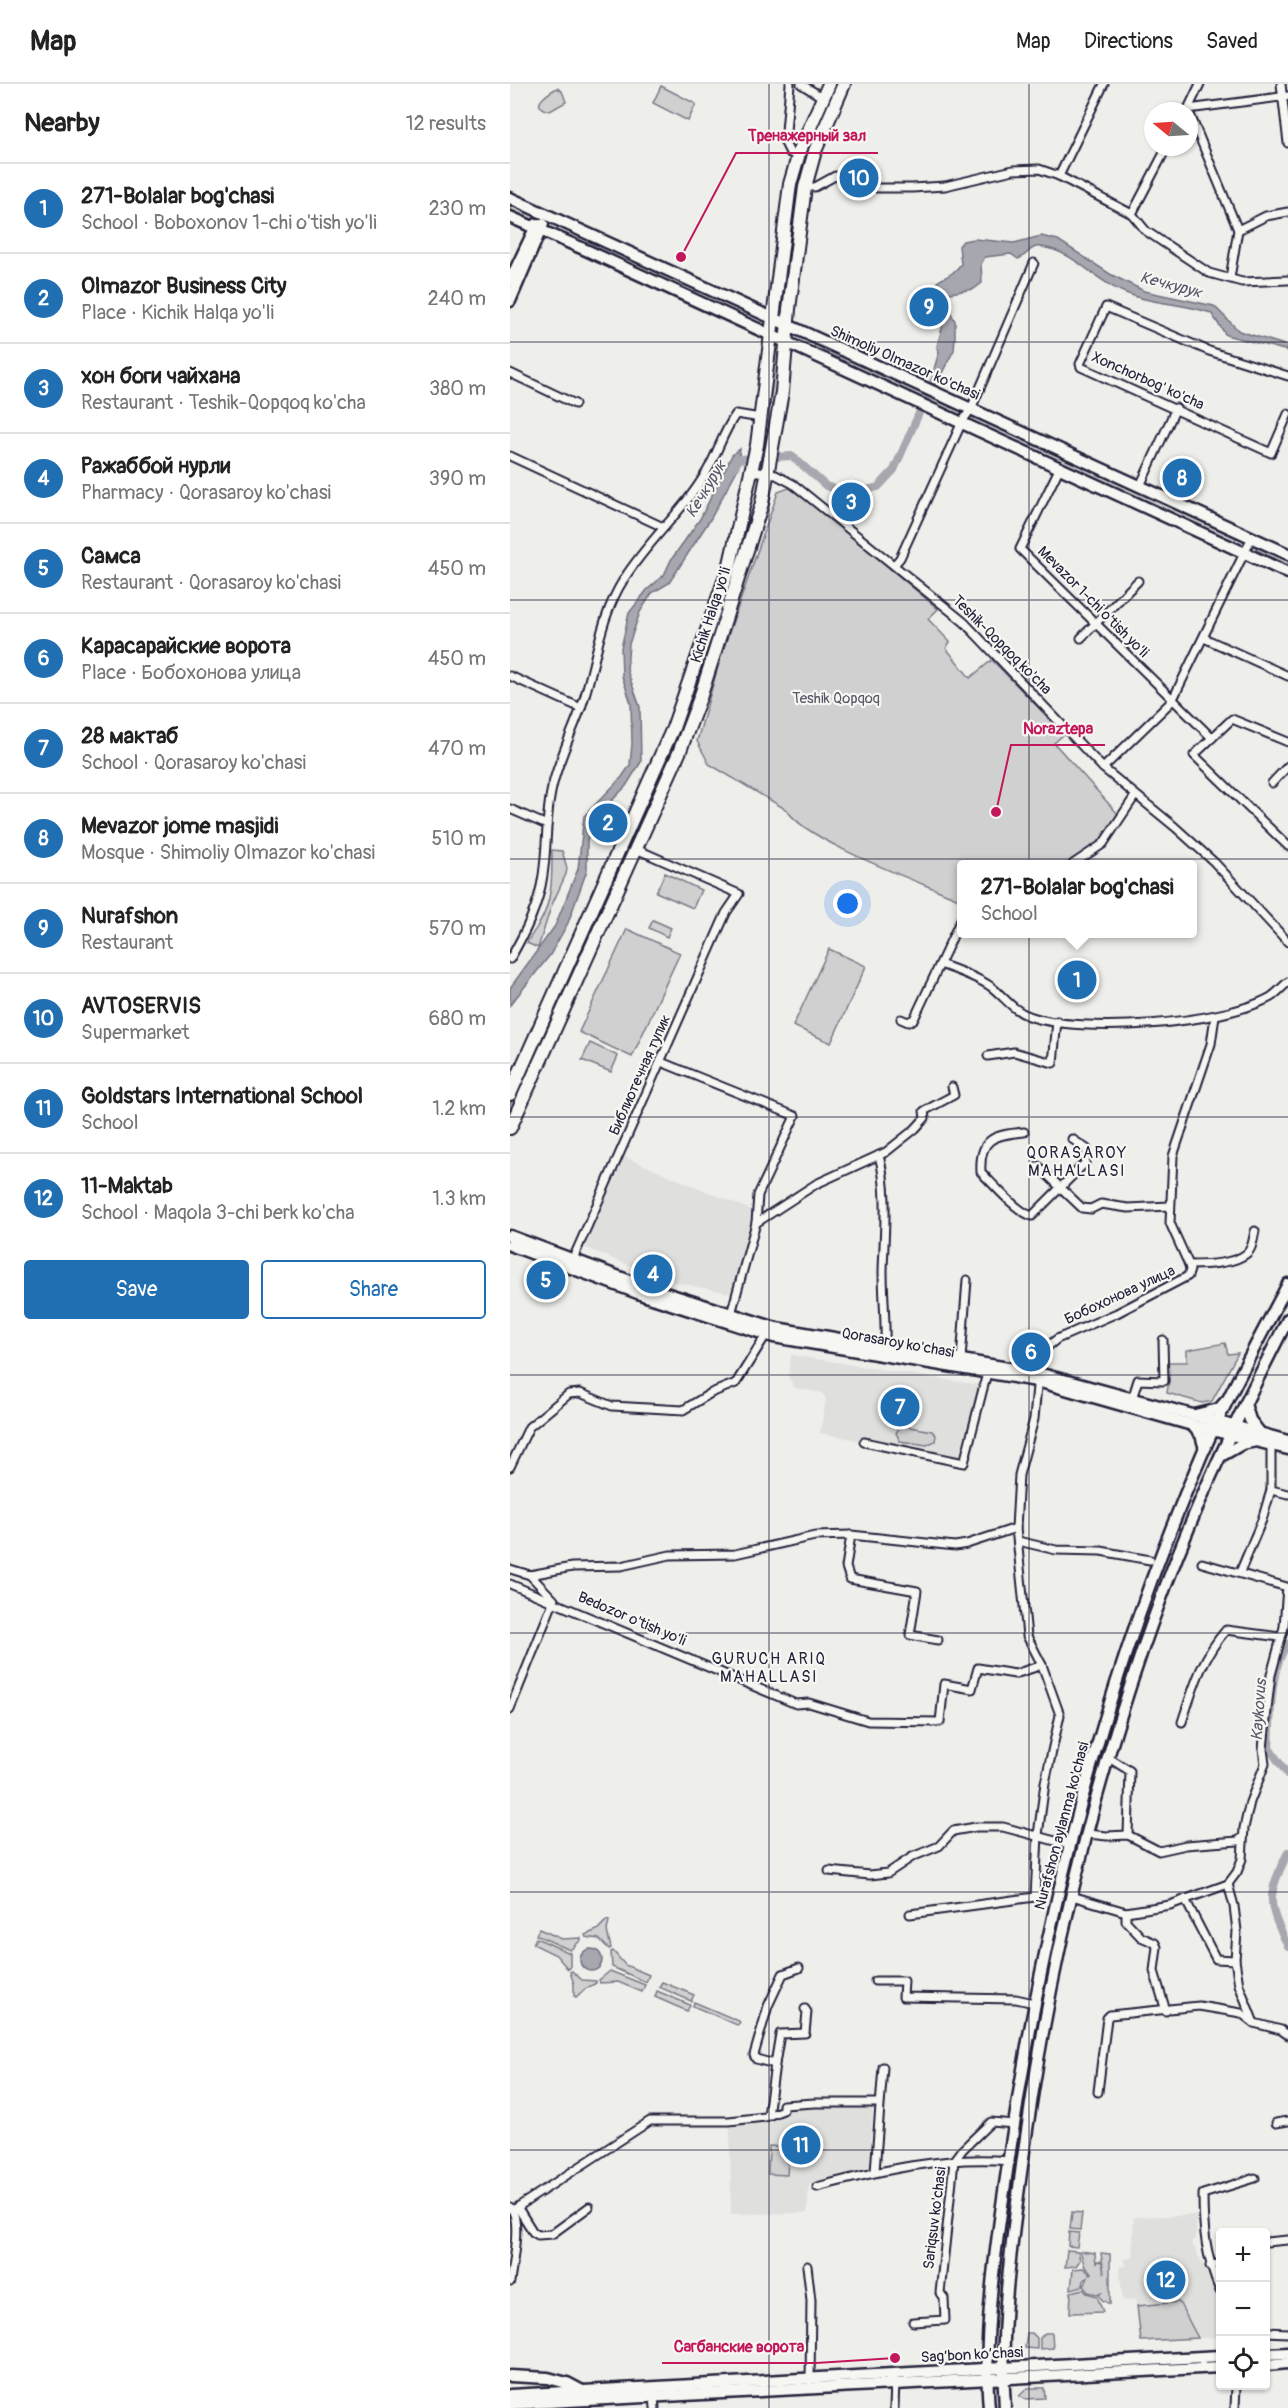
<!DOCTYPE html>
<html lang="en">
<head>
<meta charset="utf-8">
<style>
  :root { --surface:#fff; --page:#f2f2f2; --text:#222; --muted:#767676; --line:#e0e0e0; --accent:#1f6fb2 }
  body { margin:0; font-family:Pangolin,sans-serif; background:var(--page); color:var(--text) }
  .controls { position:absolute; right:18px; bottom:18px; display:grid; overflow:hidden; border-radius:6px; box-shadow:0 2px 4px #0004 }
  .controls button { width:54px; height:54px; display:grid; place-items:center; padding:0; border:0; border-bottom:2px solid var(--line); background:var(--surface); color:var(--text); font:30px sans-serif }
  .compass { position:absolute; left:634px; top:18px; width:54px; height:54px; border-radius:50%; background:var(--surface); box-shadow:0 2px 4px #0004; rotate:288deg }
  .you { position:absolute; left:338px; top:820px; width:21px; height:21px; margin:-15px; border:4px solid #fff; border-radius:50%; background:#1a73e8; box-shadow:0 0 0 9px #1a73e833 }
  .badge { display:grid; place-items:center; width:39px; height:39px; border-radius:50%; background:var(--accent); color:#fff; font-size:20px; font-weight:700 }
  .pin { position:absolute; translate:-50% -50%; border:3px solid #fff; box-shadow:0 2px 6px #0006 }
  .popup { position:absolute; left:447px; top:776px; width:240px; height:78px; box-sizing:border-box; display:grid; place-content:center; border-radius:6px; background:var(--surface); filter:drop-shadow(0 2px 4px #0005); font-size:20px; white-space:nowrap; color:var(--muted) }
  .popup b { font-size:22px; color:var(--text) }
  .popup::after { content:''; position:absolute; left:50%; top:100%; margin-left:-12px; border:12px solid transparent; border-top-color:var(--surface) }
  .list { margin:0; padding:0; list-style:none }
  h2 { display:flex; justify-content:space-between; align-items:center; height:78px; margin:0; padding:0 24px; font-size:26px }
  h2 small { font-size:20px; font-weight:400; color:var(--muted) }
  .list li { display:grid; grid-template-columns:39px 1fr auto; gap:18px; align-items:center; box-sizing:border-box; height:90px; padding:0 24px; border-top:2px solid var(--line) }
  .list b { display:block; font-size:22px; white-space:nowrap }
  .list p { margin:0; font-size:20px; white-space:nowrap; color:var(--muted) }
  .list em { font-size:20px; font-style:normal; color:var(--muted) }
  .actions { display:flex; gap:12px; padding:18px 24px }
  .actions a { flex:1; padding:14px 0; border:2px solid var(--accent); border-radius:6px; text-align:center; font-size:21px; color:var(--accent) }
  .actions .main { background:var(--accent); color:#fff }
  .icon { flex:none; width:33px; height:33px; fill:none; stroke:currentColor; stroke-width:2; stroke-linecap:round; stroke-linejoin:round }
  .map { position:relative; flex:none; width:778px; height:2324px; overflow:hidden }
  header { display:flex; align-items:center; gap:36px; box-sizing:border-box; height:84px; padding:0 30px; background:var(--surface); border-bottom:2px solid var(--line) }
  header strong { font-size:28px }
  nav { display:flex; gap:33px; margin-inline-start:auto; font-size:21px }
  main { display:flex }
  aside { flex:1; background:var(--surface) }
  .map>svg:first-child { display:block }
</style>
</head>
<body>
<header>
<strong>Map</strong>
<nav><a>Map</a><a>Directions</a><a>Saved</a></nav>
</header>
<main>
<aside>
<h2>Nearby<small>12 results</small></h2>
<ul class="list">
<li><span class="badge">1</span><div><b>271-Bolalar bog'chasi</b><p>School · Boboxonov 1-chi o'tish yo'li</p></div><em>230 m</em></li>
<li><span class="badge">2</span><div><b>Olmazor Business City</b><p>Place · Kichik Halqa yo'li</p></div><em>240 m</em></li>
<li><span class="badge">3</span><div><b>хон боги чайхана</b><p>Restaurant · Teshik-Qopqoq ko'cha</p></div><em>380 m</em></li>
<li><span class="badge">4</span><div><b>Ражаббой нурли</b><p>Pharmacy · Qorasaroy ko'chasi</p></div><em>390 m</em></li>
<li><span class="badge">5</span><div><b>Самса</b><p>Restaurant · Qorasaroy ko'chasi</p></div><em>450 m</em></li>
<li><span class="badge">6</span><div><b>Карасарайские ворота</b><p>Place · Бобохонова улица</p></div><em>450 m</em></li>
<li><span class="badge">7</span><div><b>28 мактаб</b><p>School · Qorasaroy ko'chasi</p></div><em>470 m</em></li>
<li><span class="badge">8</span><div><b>Mevazor jome masjidi</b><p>Mosque · Shimoliy Olmazor ko'chasi</p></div><em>510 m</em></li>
<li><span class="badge">9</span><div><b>Nurafshon</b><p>Restaurant</p></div><em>570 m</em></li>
<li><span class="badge">10</span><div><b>AVTOSERVIS</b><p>Supermarket</p></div><em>680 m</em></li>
<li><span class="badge">11</span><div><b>Goldstars International School</b><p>School</p></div><em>1.2 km</em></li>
<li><span class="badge">12</span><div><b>11-Maktab</b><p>School · Maqola 3-chi berk ko'cha</p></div><em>1.3 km</em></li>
</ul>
<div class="actions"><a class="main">Save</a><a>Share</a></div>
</aside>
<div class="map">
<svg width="778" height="2324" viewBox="0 0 778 2324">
  <rect width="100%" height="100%" fill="#eeeeeb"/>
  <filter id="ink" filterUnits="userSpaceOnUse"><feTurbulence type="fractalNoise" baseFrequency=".0167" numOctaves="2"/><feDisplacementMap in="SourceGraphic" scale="12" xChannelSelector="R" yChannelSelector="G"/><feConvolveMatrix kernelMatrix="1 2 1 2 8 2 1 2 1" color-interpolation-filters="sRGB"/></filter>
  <g filter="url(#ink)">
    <g fill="#dfdfde">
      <polygon points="115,1073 246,1128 223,1210 155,1196 74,1163"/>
      <polygon points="281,1271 469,1301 464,1332 455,1348 450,1375 310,1349 316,1315 312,1309 285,1304 278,1293"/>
      <polygon points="304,2021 363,2023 359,2083 299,2101 297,2129 221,2130 220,2039 255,2038 275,2029 277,2023"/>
      <polygon points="687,2131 686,2155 681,2158 710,2211 710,2253 631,2257 626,2215 613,2217 609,2183 616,2182 615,2175 622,2174 624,2133"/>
    </g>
    <g fill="#d0d0d1" stroke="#797986" stroke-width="1.5">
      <polygon points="324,0 329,0 290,100 275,217 270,216 282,112 288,86"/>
      <polygon points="151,2 186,20 178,37 143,19"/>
      <path d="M 47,4 L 52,7 L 56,18 L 40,27 C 17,23 38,9 47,4 Z"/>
      <polygon points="0,120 22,130 25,135 21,136 0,127"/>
      <polygon points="305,260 452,327 449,333 303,266"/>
      <polygon points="269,261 269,292 262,322 260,320 266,263"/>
      <polygon points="461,332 727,452 725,458 458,338"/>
      <path d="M 279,404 L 308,424 L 428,525 L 418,535 L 440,558 L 436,564 L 460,594 L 482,576 L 554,650 L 544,659 L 608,730 L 589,760 L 558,780 L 452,780 L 451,816 C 413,799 296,758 277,726 L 199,680 L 187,657 L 211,572 L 268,408 Z"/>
      <polygon points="243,409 248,410 234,464 181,628 0,1031 0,1021 177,624 230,463"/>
      <polygon points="747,460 778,475 778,481 745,465"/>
      <path d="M 42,766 L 52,767 L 57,784 L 56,790 L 41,823 L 28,864 L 17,859 C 21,850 25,847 29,840 C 43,817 42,791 42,766 Z"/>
      <polygon points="155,789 191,806 183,824 146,808"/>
      <polygon points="143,836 161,844 157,853 139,844"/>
      <polygon points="117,845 170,869 122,973 69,948"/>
      <polygon points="319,865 356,882 321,959 283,942"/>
      <polygon points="80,959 108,972 101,988 72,976"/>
      <polygon points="715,1259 718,1270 728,1269 702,1317 692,1319 657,1309 659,1296 656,1296 656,1278 677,1278 677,1266"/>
      <polygon points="395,1342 422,1347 426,1351 425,1357 417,1361 390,1357 386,1349 389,1344"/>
      <polygon points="97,1836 99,1837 97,1847 101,1864 99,1865 89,1855 76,1853 75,1851 87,1846"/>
      <polygon points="29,1845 52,1855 71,1854 71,1856 60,1866 26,1851"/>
      <polygon points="26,1854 60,1869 60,1884 58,1885 46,1871 23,1860"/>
      <polygon points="103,1867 115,1881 139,1891 136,1898 102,1883 101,1868"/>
      <polygon points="62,1887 72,1896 86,1897 86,1899 75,1905 66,1913 64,1912 64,1900 60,1888"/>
      <polygon points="100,1887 135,1901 132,1908 108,1898 90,1899 89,1896"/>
      <polygon points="152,1898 184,1911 181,1917 149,1903"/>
      <polygon points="147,1907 180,1921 177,1927 145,1913"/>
      <polygon points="184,1918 229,1937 230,1939 227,1941 183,1922"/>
      <polygon points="259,2062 279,2063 277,2091 258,2090"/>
      <polygon points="562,2128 572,2129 570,2146 560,2145"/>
      <polygon points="559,2148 569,2149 567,2163 558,2162"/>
      <polygon points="557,2166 568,2167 570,2176 566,2182 555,2183"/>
      <polygon points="570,2167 585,2169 586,2180 587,2177 592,2178 594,2189 591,2169 600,2170 600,2220 592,2216 589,2211 592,2208 587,2210 578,2208 574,2203 578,2193 574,2196 573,2202 561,2205 563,2185 573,2184 581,2190 582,2189 575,2183"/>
      <polygon points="573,2205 577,2209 587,2212 593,2228 560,2229 561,2208"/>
      <polygon points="669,2218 688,2254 631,2257 627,2222"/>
      <polygon points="517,2249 522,2249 527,2254 527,2265 515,2264"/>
      <polygon points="535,2249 542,2249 543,2264 530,2265 530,2254"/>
      <polygon points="518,2304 534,2304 535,2314 515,2315 509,2312"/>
    </g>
    <g fill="#a7a7af" stroke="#727281" stroke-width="1.5">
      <path d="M 531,152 L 548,156 L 600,190 L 634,207 L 704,222 L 729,247 L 778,262 L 778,267 L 716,251 L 701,229 C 672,219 639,220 611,207 C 583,195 564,167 531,163 C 520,161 518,172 508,175 L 501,170 L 475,173 L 471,180 L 472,199 L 464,205 L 434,210 L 433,214 L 445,237 L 445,252 L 444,266 L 432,289 L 425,294 L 424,285 L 429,268 L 427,262 L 434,237 C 428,225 413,204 432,195 C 440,191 445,188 451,180 L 449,162 L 453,157 L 465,155 L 504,159 Z"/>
      <polygon points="230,365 227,386 201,434 159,499 142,509 130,528 119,560 117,586 130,623 131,678 116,702 90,729 77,756 77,786 58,839 40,871 0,921 0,904 45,842 68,785 74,732 112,693 120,681 122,660 121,619 112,592 111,564 119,529 137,506 154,491 161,476 190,435 222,371"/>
      <circle cx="81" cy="1876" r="11"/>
    </g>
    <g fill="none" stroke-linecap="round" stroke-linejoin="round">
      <g stroke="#a7a7af" stroke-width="8">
        <polyline points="225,383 229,375 282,372 316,402 331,407 349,408 368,403 384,386 428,286"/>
        <path d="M 778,1560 C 759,1583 761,1635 759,1664 L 778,1691"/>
        <path d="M 778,1768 C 757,1813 756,1817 778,1862"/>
      </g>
      <defs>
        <g id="minor">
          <polyline points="280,0 275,59 280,69 288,72"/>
          <polyline points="291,0 312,13"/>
          <polyline points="771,0 778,59"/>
          <polyline points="677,27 690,0"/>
          <polyline points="679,27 678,25 778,12"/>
          <polyline points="679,28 728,146 720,194"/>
          <polyline points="549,92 594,0"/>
          <polyline points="295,103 305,103 325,92 367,104 402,104 435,102 503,86 529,85 549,92 622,130 636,147 699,189 732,198 778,196"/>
          <polyline points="622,130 657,63"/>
          <polyline points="728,146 756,132 778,128"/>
          <polyline points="0,289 65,320"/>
          <polyline points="778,292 699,267 596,223 570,280 571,283 761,369 778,330"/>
          <polyline points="0,372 153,443"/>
          <polyline points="550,383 510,465 702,654"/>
          <polyline points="243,387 266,391 283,400 454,538 593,684 665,743 704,778 778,858"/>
          <polyline points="630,402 666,324"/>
          <polyline points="384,481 390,474 452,338 461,325 524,179"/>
          <polyline points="571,554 628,497"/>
          <polyline points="694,554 778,592"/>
          <polyline points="0,592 71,624"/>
          <polyline points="778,658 722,635 684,671 778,762"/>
          <polyline points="593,684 662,617 742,453"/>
          <polyline points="762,699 778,682"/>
          <polyline points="0,725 37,741"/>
          <polyline points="563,780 593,760 625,712"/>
          <path d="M 0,875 C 15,849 29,821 33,791 C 38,759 35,727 44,696 C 51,671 62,648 71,624 C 86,581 89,534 114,495 C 138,456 175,426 197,387 C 208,368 213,348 226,330 L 251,334"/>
          <path d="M 430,880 C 446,886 465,892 480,902 C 494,912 502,926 519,932 C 571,951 713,940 761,913 C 767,909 772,903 778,898"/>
          <polyline points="391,935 398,938 404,935 452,833"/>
          <polyline points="478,972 504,968 543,979 547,937"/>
          <polyline points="151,978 285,1032 248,1111 246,1139 221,1230"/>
          <path d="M 514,1048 C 484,1051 469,1054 471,1088 C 483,1100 507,1128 522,1132 L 575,1079 L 577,1065 L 562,1055"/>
          <path d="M 369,1071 C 379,1110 374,1148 373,1187 C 373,1212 376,1237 375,1262"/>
          <polyline points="528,1082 572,1124 581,1125 591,1120 618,1124 660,1122"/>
          <polyline points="246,1139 306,1100 376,1068 405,1045 415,1034 414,1027 444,1011 442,1003"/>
          <polyline points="62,1177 216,829 229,810 126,765"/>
          <path d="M 679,1181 C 694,1181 723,1180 736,1170 C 743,1165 743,1154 745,1147"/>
          <polyline points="451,1275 457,1196"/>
          <polyline points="622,1315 628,1296 654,1297 653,1256"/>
          <polyline points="354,1358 454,1379 477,1289"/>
          <polyline points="0,1383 19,1343 59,1310 70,1309 102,1322 173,1326 201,1309 226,1299 256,1251"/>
          <polyline points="761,1406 778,1410"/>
          <polyline points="341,1451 336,1483 340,1495 407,1507 400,1551 428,1556"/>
          <polyline points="508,1457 546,1466 591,1467 640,1476"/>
          <polyline points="692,1479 777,1503 774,1543 761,1591 758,1616 753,1665 755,1680 740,1718 734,1744 732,1775 727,1788 718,1800 724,1822 727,1847 725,1876 729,1901 744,1939"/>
          <polyline points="0,1485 20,1491 62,1483 111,1482 160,1471 225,1470 305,1452 341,1451 445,1462 457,1460 506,1444"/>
          <polyline points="730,1488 752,1436 761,1406 761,1361"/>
          <polyline points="0,1500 286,1620 299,1619 358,1637 430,1638 434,1600 462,1605 468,1584 505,1590 532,1581"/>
          <polyline points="0,1625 44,1516 20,1491"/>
          <path d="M 672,1638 C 684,1602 691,1575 716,1546 L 770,1553"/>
          <polyline points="599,1674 620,1687 618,1751"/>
          <polyline points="578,1750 597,1752 618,1751 649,1767 676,1761 728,1757 733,1753"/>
          <polyline points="319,1787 360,1791 378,1789 402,1773 429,1762 443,1747 466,1743 493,1743 560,1761"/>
          <polyline points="562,1812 616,1828 660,1821 718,1800"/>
          <polyline points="675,1815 706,1875 725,1876"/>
          <polyline points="616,1828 616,1837 631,1853 645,1859 647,1863 644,1887 656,1927"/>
          <polyline points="400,1830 525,1813 528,1751 535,1699 550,1631 532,1581 517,1552 506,1444 509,1391 524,1335 529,1280 536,1264 547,1255 607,1229 678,1192 680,1186 679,1181 660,1139 663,1072 701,960 705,932"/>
          <polyline points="365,1897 394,1897 393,1913 506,1915 524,1919"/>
          <polyline points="265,1980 270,1950 295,1949 297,1928 295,1925"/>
          <polyline points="588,2008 597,1934 600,1931 689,1922 731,1929 744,1939 771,1946 778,1951"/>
          <polyline points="258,2032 265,1980 246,1975 244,1971 258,1922 273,1890 289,1884"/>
          <polyline points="766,2039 778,2037"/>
          <polyline points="365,2087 373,1983"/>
          <path d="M 307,2103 C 367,2087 437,2071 499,2077"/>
          <path d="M 0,2123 C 12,2135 2,2181 0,2198"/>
          <polyline points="8,2124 23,2148 28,2151 42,2150 79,2123"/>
          <polyline points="3,2126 140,2037 219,2037 255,2033 273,2026 273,2021 305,2019 369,2019"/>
          <polyline points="756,2158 778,2156"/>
          <polyline points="297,2182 301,2216 300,2297"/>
          <polyline points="700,2182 710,2179"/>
          <path d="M 710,2207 C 696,2173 693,2146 693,2110 L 745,2094"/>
          <polyline points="403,2238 435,2236 434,2214 430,2209 444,2077 453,2065 481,2038 504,2040"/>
          <polyline points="756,2248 778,2249"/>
          <polyline points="144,2313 145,2324"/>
          <polyline points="384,2324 385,2297"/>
          <polyline points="725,2324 726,2302"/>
        </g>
        <g id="secondary">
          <polyline points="0,114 778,470"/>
          <polyline points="0,133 76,166 778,489"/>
          <polyline points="0,197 27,140"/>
          <polyline points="0,217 33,140"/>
          <polyline points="0,1152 136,1203 266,1244 528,1289 778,1357"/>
          <polyline points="0,1161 133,1211 264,1253 527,1297 682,1341 778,1365"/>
        </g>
        <g id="primary">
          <polyline points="735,1320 740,1336 750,1349"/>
          <polyline points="685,1331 709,1325 716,1317"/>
          <polyline points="682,1341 691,1351 695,1365"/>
          <polyline points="711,1372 732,1360 746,1357"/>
          <polyline points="756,2270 778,2269"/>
          <polyline points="756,2281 778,2279"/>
          <polyline points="0,2292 38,2294 57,2299 74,2308"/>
          <polyline points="0,2311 710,2272"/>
          <polyline points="0,2320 710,2283"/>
          <path d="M 479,2324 C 472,2242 489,2142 501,2060 C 536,1823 597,1588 693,1368 C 718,1311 749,1255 778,1200"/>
          <path d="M 495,2324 C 489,2241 502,2156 513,2074 C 542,1860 597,1640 680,1441 C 709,1370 744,1302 778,1235"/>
        </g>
        <g id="trunk">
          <polyline points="0,1010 163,644 220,480 247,361 280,100 290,66 319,0"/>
          <polyline points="0,1044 169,669 191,611 252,419 272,308 279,225 295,103 305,67 334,0"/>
        </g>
      </defs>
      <use href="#minor" stroke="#22223b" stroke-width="11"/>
      <use href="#secondary" stroke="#22223b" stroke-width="15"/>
      <use href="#primary" stroke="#22223b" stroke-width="15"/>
      <use href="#trunk" stroke="#22223b" stroke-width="16"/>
      <use href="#minor" stroke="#f6f6f2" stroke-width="7"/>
      <use href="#secondary" stroke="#f6f6f2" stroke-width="10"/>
      <use href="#primary" stroke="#f6f6f2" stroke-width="10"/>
      <use href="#trunk" stroke="#f6f6f2" stroke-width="12"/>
    </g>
  </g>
  <path fill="none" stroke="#22223b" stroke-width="1.5" stroke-opacity="0.55" d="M 259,0 L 259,2324M 519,0 L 519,2324M 0,258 L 778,258M 0,516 L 778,516M 0,775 L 778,775M 0,1033 L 778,1033M 0,1291 L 778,1291M 0,1549 L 778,1549M 0,1808 L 778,1808M 0,2066 L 778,2066"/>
  <g text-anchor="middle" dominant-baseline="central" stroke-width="4.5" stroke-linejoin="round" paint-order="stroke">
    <g font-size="15" fill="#22223b" stroke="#f6f6f2">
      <text transform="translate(395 279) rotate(24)">Shimoliy Olmazor ko'chasi</text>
      <text transform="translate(638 297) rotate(24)">Xonchorbog' ko'cha</text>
      <text transform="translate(583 518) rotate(45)">Mevazor 1-chi o'tish yo'li</text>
      <text transform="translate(201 531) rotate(-72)">Kichik Halqa yo'li</text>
      <text transform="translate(492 561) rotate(45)">Teshik-Qopqoq ko'cha</text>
      <text transform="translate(130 991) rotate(-66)">Библиотечная тупик</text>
      <text transform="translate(610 1211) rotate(-25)">Бобохонова улица</text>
      <text transform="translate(388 1259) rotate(10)">Qorasaroy ko'chasi</text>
      <text transform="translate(122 1535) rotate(23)">Bedozor o'tish yo'li</text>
      <text transform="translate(552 1742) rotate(-75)">Nurafshon aylanma ko'chasi</text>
      <text transform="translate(425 2134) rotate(-83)">Sariqsuv ko'chasi</text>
      <text transform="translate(462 2271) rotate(-3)">Sag’bon ko’chasi</text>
    </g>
    <g font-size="15" fill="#565668" stroke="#f6f6f2">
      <text x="326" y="614">Teshik Qopqoq</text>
    </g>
    <g font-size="16" font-style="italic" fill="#575769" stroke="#f6f6f2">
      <text transform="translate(661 201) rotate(15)">Кечкурук</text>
      <text transform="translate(196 405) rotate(-59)">Кечкурук</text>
      <text transform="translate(749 1626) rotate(-86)">Kaykovus</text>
    </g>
    <g font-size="16" letter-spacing="1.5" fill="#22223b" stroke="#f6f6f2">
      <text x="567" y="1069">QORASAROY<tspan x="567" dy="18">MAHALLASI</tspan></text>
      <text x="259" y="1575">GURUCH ARIQ<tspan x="259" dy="18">MAHALLASI</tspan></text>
    </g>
  </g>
  <path fill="none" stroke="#c2185b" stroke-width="2" d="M171 173L226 69H368M486 728L501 661H595M385 2274L306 2279H152"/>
  <g fill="#c2185b" stroke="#f6f6f2" stroke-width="2">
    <circle cx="171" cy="173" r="6"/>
    <circle cx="486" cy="728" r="6"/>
    <circle cx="385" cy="2274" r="6"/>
  </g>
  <g font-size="16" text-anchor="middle" font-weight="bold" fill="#c2185b" stroke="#f6f6f2" stroke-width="4.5" stroke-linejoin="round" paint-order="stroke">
    <text x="297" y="57">Тренажерный зал</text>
    <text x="548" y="650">Noraztepa</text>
    <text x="229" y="2268">Сагбанские ворота</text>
  </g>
</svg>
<div class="controls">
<button>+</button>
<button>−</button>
<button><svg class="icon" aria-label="locate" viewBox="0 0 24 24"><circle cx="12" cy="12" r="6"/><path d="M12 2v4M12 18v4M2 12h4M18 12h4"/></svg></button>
</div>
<svg class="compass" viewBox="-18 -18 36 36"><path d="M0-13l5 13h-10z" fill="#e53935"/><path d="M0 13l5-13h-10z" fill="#767676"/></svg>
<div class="you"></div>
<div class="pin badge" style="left:567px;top:896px">1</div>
<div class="popup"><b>271-Bolalar bog'chasi</b>School</div>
<div class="pin badge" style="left:98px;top:739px">2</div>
<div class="pin badge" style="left:341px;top:418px">3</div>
<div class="pin badge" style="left:143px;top:1190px">4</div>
<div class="pin badge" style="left:36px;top:1196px">5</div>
<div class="pin badge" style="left:521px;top:1268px">6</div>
<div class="pin badge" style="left:390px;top:1323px">7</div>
<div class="pin badge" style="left:672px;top:394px">8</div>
<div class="pin badge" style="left:419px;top:223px">9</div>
<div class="pin badge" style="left:349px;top:94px">10</div>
<div class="pin badge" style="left:291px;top:2061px">11</div>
<div class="pin badge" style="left:656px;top:2196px">12</div>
</div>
</main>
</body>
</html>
